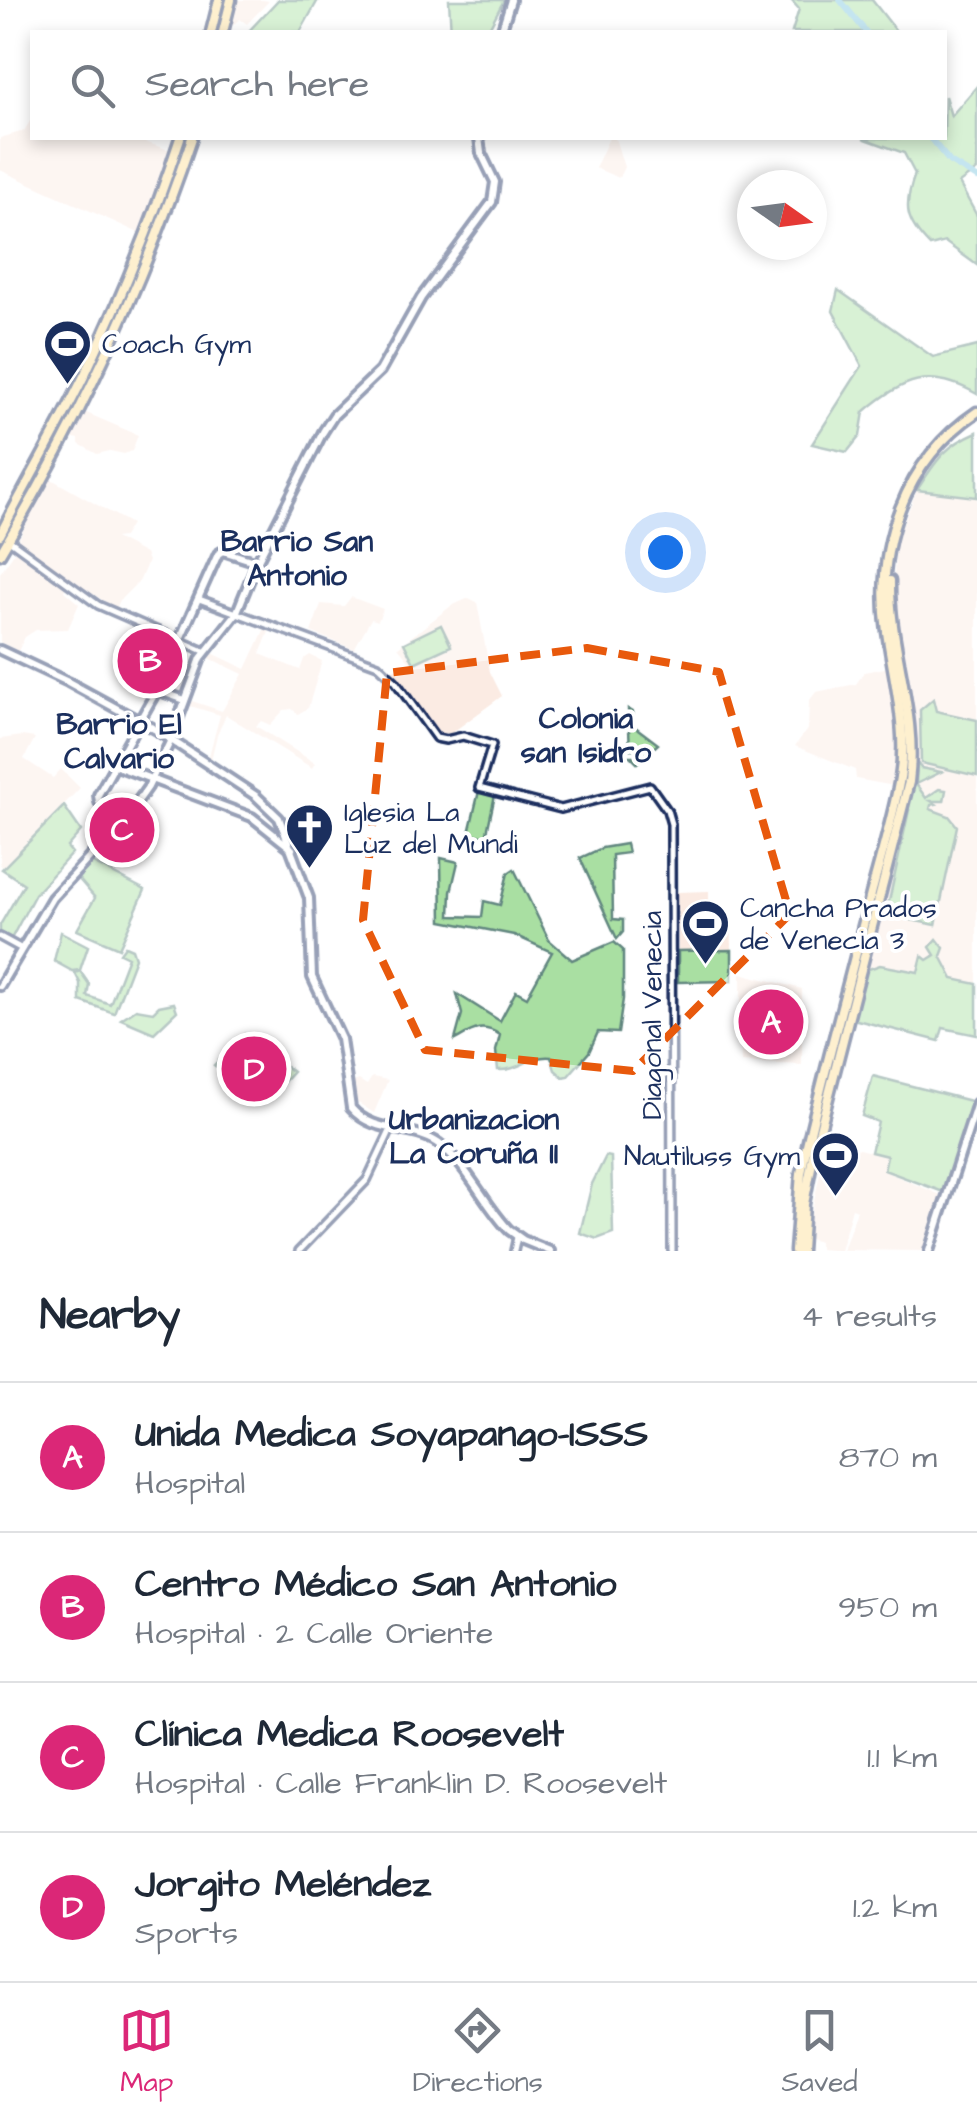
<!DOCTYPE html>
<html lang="en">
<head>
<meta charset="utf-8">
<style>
  :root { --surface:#fff; --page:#f6f6f7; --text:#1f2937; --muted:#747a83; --line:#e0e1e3; --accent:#db2777 }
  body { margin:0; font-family:"Architects Daughter",sans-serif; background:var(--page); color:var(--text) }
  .compass { position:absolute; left:737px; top:170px; width:90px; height:90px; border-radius:50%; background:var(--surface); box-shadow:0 5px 15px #0003; rotate:104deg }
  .you { position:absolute; left:665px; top:552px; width:35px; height:35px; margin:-25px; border:8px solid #fff; border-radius:50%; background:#1a73e8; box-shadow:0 0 0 15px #1a73e833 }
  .badge { display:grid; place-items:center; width:65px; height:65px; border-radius:50%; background:var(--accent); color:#fff; font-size:32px; font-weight:700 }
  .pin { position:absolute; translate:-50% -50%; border:5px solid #fff; box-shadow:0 2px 10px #0006 }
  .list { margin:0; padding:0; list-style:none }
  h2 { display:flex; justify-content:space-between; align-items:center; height:130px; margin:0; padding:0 40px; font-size:42px }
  h2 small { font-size:32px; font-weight:400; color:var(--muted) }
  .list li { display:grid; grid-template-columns:65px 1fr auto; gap:30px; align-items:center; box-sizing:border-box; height:150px; padding:0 40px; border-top:2px solid var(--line) }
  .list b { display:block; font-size:38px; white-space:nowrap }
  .list p { margin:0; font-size:32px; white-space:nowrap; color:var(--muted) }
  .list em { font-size:32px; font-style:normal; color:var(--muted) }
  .icon { flex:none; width:55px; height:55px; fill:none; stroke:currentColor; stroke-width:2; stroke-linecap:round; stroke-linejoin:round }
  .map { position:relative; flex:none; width:977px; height:1251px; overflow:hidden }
  .search { position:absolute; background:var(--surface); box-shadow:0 5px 15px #0003; left:30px; right:30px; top:30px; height:110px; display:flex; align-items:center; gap:25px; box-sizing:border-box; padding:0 35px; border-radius:0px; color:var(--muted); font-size:38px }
  .sheet { height:730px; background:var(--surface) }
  nav { display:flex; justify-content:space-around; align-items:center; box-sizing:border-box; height:140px; border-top:2px solid var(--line); background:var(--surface); font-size:28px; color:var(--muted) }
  nav a { display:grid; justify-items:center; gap:5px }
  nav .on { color:var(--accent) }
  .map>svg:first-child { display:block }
</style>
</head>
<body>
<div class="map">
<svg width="977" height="1251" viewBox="0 0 977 1251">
  <rect width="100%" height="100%" fill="#fff"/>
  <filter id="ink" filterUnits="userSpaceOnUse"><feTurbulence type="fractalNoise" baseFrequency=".01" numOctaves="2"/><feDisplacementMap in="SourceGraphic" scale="20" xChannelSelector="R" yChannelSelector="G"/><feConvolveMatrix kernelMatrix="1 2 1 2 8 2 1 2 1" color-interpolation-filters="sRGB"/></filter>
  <g filter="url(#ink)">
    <g fill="#fbebe3">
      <polygon points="235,0 263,0 269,1 247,24 240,19 228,29"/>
      <polygon points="32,118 32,138 131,138 173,151 141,234 0,170 0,138 24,131"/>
      <polygon points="609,138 615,138 624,167 619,178 595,168"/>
      <polygon points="82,411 138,435 132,451 124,454 110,451 97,454 79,444 79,439 69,437"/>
      <polygon points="46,476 131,524 123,537 115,538 145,554 148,561 140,580 120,600 116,609 19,545 19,539 39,498 36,495"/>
      <polygon points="917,490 977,497 977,984 880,965 866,970 889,890 915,770 912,708 893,592 896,541"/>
      <polygon points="16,550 67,583 64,591 79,604 68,629 36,630 25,637 18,651 0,642 0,573"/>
      <polygon points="351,597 383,609 378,621 371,619 354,649 311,632 321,604 344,606"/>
      <polygon points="469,598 477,602 490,672 502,696 450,734 439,733 393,670 412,664 398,647 451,606"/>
      <polygon points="266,626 271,627 260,654 300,670 304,659 310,655 322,661 308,708 298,714 292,709 284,710 270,725 261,721 256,726 315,763 312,768 226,715 217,735 211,760 208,759 220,715 187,705 189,700 222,711 243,674 205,656 208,651 246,669"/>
      <polygon points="890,667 899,733 894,786 856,779 855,770 795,746 808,728 809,701 816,692 856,684 864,672"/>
      <polygon points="22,736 35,738 24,759 53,778 61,769 80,788 3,867 0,865 0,739"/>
      <polygon points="709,891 709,917 731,917 732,950 678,951 677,892"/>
      <polygon points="741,973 802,989 802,1065 741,1062"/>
      <polygon points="372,1077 388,1080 374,1113 352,1099 351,1083 359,1080 367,1085"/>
      <polygon points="827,1141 887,1156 884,1171 943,1196 924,1251 843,1250 857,1210 852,1208 840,1251 819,1249 819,1242 806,1238"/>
    </g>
    <g fill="#a9dfa2" stroke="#628780" stroke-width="2.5">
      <polygon points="278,0 318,0 300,32 248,32"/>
      <polygon points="449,0 504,0 487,32 451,32"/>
      <polygon points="791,0 872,0 897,32 792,32 799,9"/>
      <path d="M 977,86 L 977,170 L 959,183 L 977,216 L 977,265 L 945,242 L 930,246 C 905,221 903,207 915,174 L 904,153 L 863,138 L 944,138 L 945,96 L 951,116 Z"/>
      <path d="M 838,290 L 933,357 L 977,346 L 977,394 C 930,367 902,379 864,412 L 860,436 L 847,452 L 812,444 L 862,366 L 833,311 Z"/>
      <path d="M 977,432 L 977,497 L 917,490 C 936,461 944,446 977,432 Z"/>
      <polygon points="441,625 451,646 414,663 404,643"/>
      <polygon points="933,699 936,711 977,720 977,776 921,763 920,710"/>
      <polygon points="628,709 633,712 634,726 658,744 637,763 630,756 636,756 636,749 630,749"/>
      <polygon points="917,763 921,768 941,772 916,784 926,798 939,789 946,790 944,801 931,801 936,804 931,805 930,809 949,816 957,826 936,925 886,915 909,810 906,809 916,782"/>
      <polygon points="479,791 495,795 486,837 469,833"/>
      <polygon points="64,806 81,831 67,847 72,853 35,894 11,939 0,932 0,925 24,884 2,869"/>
      <polygon points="626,844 628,853 612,855 613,919 623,920 623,932 617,939 580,858 602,848"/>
      <path d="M 441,858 L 458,862 L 451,892 L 450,916 L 482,917 L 484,901 L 500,905 L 508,873 L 514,869 L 549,940 L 572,960 L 614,942 L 623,950 L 623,999 L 618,1033 L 598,1032 L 589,1052 L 568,1076 L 563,1077 L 555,1070 L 551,1057 C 529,1055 520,1071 498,1070 L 496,1051 L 500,1035 C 482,1022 471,1031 455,1040 L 462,1014 L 457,994 L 500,1021 L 516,991 L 527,997 L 552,952 L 514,935 L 442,921 Z"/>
      <polygon points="91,862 145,890 119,948 77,930 95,898 77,877"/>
      <polygon points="61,932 88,946 80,970 72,971 54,961"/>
      <polygon points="937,939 944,948 941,956 953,979 977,984 977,1035 943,1028 939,1041 853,1019 866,970 880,965 918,972 922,956 927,960 935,955 930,947"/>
      <polygon points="125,946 132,949 135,958 114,1013 80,1001 80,983 75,973 80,971 89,984 87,996 110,1004 128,957 120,953"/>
      <polygon points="732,950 732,981 678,982 678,951"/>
      <polygon points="174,1003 177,1011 154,1033 121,1019 136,1009 153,1012 159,1006"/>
      <polygon points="245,1034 293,1072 264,1103 214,1065"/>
      <polygon points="873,1076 974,1102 946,1193 884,1170 887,1156 871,1152 878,1122 862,1116"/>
      <polygon points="606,1156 611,1157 613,1233 597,1239 580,1233 592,1184"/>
    </g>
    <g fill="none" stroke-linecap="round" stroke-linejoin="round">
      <g stroke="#7dc5de" stroke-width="6">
        <polyline points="840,0 866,32"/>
        <polyline points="930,138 950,162 977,178"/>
      </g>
      <defs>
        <g id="tertiary">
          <polyline points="9,540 98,605 204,651"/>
          <polyline points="199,599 378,665 395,681 436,738 446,740 463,736 492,745 479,788 561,809 650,786 667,810 671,824 672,1251"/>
          <polyline points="0,937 22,949"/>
          <polyline points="299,1251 367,1180 391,1129"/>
          <polyline points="514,1251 517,1237"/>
        </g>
        <g id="secondary">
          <polyline points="501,32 511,0"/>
          <path d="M 0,650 L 68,682 L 156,730 L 256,796 L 279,818 L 309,898 L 312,977 L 341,1039 L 351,1108 C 374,1135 411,1125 438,1143 C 467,1164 484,1204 509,1230 L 523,1240 L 550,1251"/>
          <polyline points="156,690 185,700"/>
          <polyline points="114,765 252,817 292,849"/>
          <polyline points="125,817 99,802 98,795 158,688 218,554 223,551 257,562"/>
          <polyline points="0,986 52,898 126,818 148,787 169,744 201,658 236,614 257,562 323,432 334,415 380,371 421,298 492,202 495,182 481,153 479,138"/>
          <polyline points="929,1251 977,1103"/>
        </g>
        <g id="trunk">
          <polyline points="211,32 219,0"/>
          <polyline points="223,32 231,0"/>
          <path d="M 0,535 C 28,480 59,428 86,372 C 122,296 154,218 180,138"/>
          <path d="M 0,554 C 79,423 143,283 192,138"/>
          <path d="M 795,1251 L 801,1173 L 807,1145 C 827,1061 850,978 871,894 C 881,857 892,820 899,783 C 909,734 894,681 887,632 C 875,547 904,461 977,412"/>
          <path d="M 801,1251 L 804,1204 L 813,1157 L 909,782 C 918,713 889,649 890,581"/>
        </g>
      </defs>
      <use href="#tertiary" stroke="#1b2f5e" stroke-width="12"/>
      <use href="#secondary" stroke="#1b2f5e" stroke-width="14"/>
      <use href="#trunk" stroke="#1b2f5e" stroke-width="15"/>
      <use href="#tertiary" stroke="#fff" stroke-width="5"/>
      <use href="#secondary" stroke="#fff" stroke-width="6"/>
      <use href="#trunk" stroke="#fcde96" stroke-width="8"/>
    </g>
  </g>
  <path d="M0 0H977V1251H0ZM 587,648 L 719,672 L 790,914 L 633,1071 L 425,1050 L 363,920 L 387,673 Z" fill="#fff" fill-opacity=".55" fill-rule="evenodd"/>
  <path fill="none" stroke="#e8590c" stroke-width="8" stroke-dasharray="20 12" stroke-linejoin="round" d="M 587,648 L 719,672 L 790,914 L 633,1071 L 425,1050 L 363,920 L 387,673 Z"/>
  <defs>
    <symbol id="stadium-pin" viewBox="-11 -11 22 30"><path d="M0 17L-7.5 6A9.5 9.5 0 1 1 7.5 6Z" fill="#1b2f5e" stroke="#fff"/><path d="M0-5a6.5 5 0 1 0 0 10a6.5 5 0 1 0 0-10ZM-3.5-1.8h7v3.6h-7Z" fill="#fff"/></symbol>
    <symbol id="church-pin" viewBox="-11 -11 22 30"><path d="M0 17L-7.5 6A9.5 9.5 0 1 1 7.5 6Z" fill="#1b2f5e" stroke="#fff"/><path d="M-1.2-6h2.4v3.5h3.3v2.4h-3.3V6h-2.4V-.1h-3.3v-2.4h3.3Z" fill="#fff"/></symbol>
  </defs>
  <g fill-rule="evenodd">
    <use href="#stadium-pin" x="40" y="316" width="55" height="75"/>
    <use href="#church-pin" x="282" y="800" width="55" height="75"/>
    <use href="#stadium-pin" x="678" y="896" width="55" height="75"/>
    <use href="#stadium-pin" x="808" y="1128" width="55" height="75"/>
  </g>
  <g text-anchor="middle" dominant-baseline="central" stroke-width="8" stroke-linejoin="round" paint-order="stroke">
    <g font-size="28" fill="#1b2f5e" stroke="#fff" text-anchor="start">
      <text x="102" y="344">Coach Gym</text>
      <text x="344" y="812">Iglesia La<tspan x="344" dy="32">Luz del Mundi</tspan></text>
      <text x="740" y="908">Cancha Prados<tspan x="740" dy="32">de Venecia 3</tspan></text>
      <text x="800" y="1156" text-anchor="end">Nautiluss Gym</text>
    </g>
    <g font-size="28" fill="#1b2f5e" stroke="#fff">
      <text transform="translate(652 1015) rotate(-90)">Diagonal Venecia</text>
    </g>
    <g font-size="30" font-weight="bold" fill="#1b2f5e" stroke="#fff">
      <text x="297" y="542">Barrio San<tspan x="297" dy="34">Antonio</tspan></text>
      <text x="586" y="719">Colonia<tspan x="586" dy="34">san Isidro</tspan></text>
      <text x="119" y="725">Barrio El<tspan x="119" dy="34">Calvario</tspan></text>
      <text x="474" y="1120">Urbanizacion<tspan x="474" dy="34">La Coruña II</tspan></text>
    </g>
  </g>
</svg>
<svg class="compass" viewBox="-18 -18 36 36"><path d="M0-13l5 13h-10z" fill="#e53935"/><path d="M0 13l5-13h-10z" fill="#747a83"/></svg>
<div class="you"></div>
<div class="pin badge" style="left:771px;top:1022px">A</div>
<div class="pin badge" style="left:150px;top:661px">B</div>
<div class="pin badge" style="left:122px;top:830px">C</div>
<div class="pin badge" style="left:254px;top:1069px">D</div>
<div class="search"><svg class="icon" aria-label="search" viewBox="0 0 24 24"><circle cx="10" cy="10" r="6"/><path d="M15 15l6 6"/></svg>Search here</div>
</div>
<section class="sheet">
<h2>Nearby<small>4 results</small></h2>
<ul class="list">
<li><span class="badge">A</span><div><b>Unida Medica Soyapango-ISSS</b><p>Hospital</p></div><em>870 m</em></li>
<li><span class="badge">B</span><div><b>Centro Médico San Antonio</b><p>Hospital · 2 Calle Oriente</p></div><em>950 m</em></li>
<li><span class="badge">C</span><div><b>Clínica Medica Roosevelt</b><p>Hospital · Calle Franklin D. Roosevelt</p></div><em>1.1 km</em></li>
<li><span class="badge">D</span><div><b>Jorgito Meléndez</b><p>Sports</p></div><em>1.2 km</em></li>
</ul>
</section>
<nav>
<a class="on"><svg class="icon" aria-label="map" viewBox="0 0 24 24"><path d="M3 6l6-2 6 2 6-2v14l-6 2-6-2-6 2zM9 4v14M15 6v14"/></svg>Map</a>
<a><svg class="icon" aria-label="directions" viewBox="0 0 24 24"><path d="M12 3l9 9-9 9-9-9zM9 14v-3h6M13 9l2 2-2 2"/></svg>Directions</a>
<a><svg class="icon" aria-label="saved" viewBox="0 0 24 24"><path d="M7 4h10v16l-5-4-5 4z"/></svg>Saved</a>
</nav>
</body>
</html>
